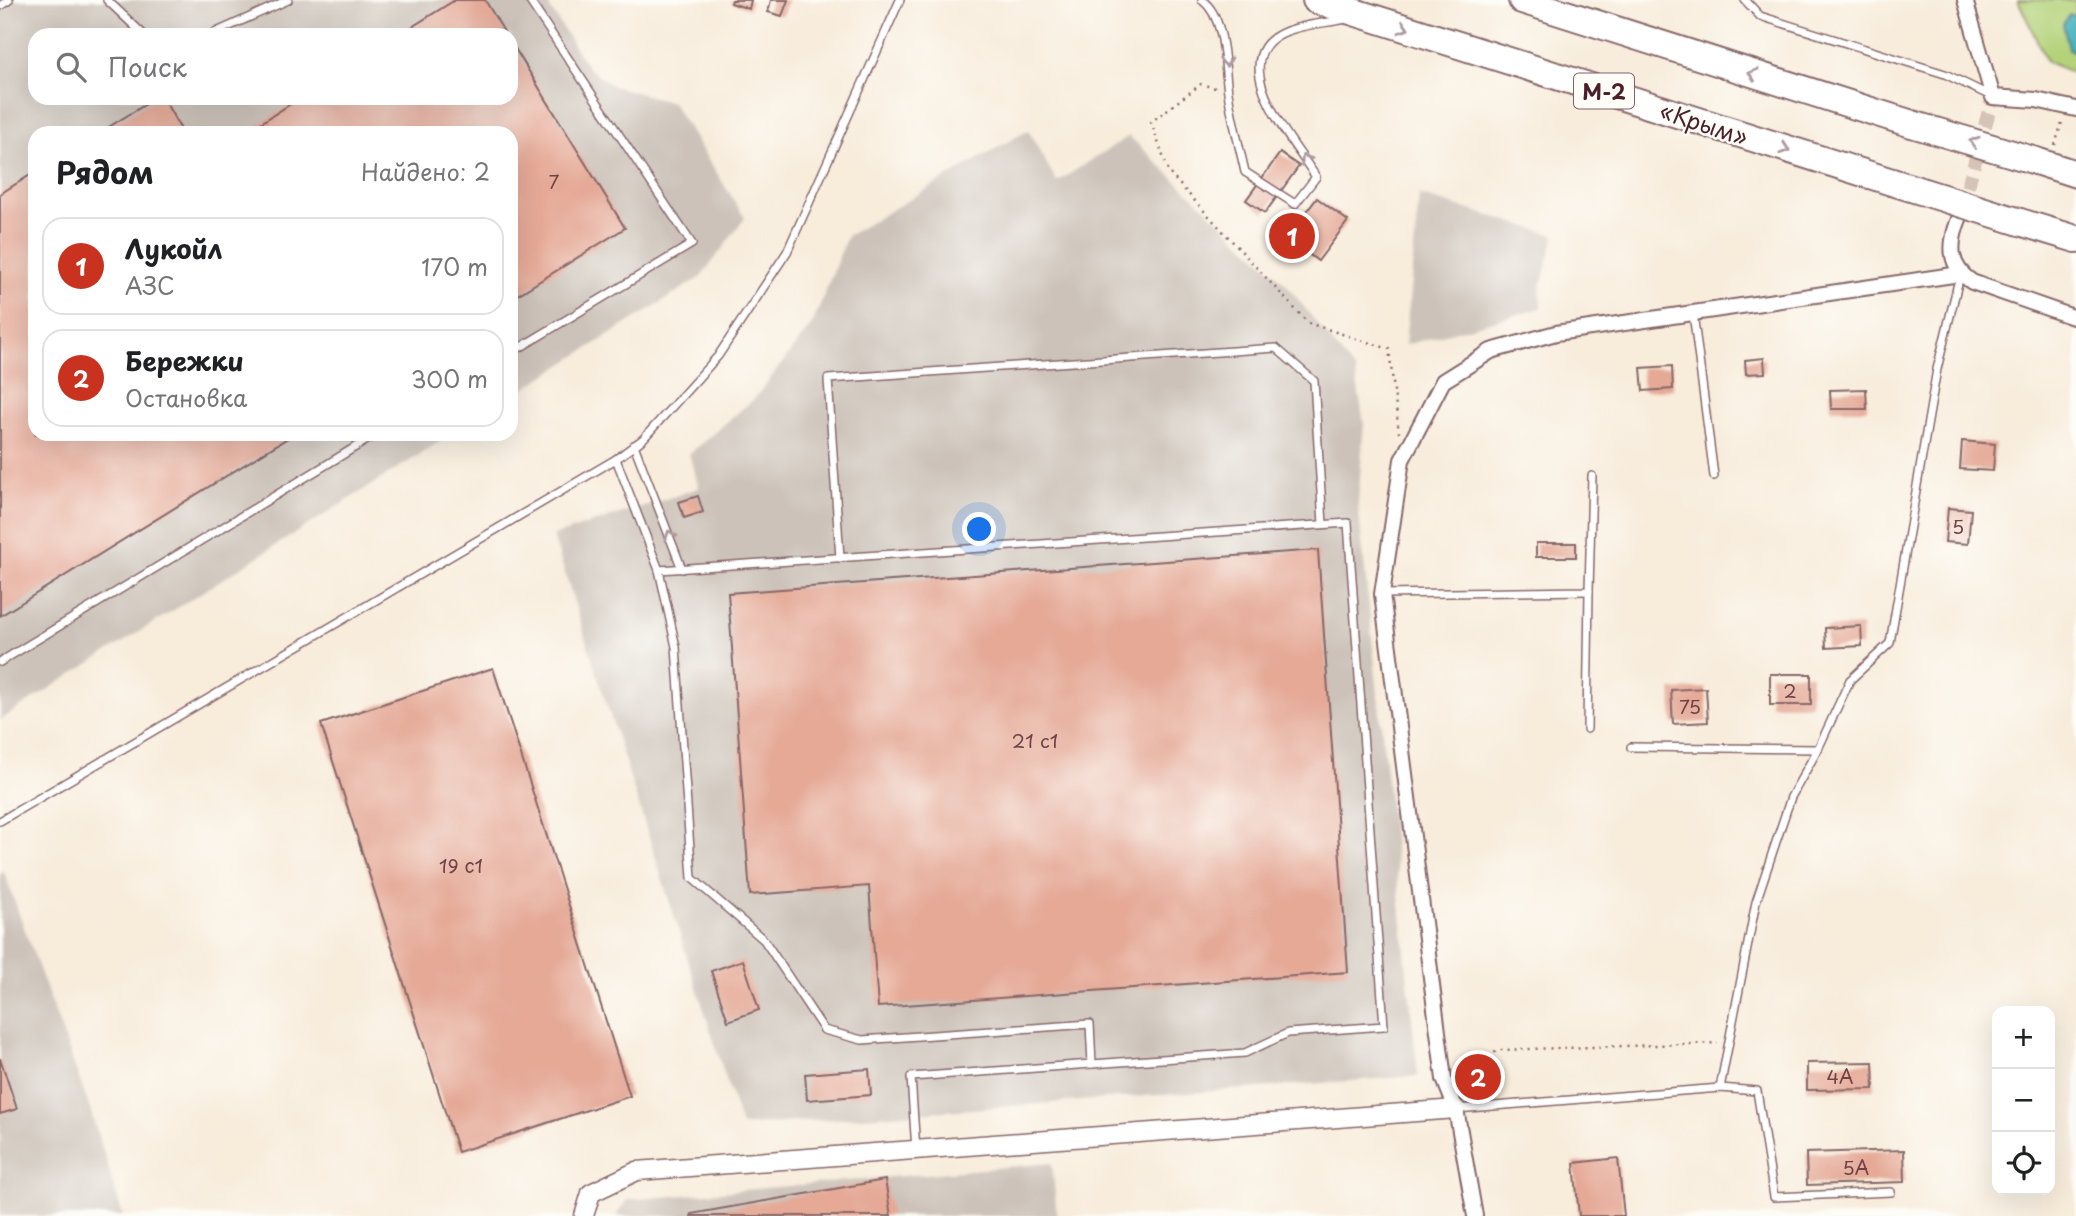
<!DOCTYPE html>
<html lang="ru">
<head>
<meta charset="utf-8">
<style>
  :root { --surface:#fff; --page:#f2f2f2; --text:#202124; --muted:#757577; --line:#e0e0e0; --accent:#c8321e }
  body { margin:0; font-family:"Playpen Sans",sans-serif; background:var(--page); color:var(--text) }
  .controls { position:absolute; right:21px; bottom:21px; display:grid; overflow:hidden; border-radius:14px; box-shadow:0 7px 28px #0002 }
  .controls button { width:63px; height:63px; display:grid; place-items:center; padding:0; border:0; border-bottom:2px solid var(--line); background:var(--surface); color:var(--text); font:35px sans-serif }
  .you { position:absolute; left:980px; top:530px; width:24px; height:24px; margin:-18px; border:5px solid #fff; border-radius:50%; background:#1a73e8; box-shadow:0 0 0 10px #1a73e833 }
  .badge { display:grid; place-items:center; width:46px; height:46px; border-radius:50%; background:var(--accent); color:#fff; font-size:23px; font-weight:700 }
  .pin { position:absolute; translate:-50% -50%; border:4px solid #fff; box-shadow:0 2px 7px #0006 }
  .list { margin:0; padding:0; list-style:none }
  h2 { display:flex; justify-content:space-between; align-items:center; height:91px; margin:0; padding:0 28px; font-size:30px }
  h2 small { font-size:23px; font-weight:400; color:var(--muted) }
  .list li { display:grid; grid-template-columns:46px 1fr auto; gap:21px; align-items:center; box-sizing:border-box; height:98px; margin:0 14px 14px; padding:0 14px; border:2px solid var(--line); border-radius:21px }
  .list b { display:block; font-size:26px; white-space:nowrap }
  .list p { margin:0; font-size:23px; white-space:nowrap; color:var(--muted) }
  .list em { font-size:23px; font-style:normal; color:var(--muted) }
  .icon { flex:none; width:38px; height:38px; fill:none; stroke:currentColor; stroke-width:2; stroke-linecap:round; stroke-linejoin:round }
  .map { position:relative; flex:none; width:2076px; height:1216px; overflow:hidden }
  .search { position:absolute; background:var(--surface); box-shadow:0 7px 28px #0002; left:28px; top:28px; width:490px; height:77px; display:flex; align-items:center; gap:18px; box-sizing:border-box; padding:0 24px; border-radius:21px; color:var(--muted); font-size:26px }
  .panel { position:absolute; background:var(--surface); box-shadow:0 7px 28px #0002; left:28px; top:126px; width:490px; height:315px; border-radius:21px }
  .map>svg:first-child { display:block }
</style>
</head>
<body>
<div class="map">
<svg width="2076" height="1216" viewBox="0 0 2076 1216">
  <rect width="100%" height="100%" fill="#fdfcf7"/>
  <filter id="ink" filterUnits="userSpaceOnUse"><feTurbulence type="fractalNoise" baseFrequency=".0143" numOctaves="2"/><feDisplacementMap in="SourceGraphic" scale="14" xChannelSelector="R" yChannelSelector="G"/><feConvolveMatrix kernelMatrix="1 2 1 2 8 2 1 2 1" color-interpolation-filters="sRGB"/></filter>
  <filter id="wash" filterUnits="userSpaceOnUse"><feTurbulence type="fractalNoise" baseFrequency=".00686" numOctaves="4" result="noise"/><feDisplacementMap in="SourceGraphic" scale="28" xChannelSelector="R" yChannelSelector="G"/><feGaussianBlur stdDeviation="1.57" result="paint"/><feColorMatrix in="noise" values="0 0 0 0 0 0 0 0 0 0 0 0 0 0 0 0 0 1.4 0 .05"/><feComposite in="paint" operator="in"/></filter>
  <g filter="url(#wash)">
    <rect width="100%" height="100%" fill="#f8ecdb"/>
    <g fill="#ccc2b9" fill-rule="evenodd">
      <path d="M 0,0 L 545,0 L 588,68 L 613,86 L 672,102 L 745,218 L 701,277 L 511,397 L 511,133 L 35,133 L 35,434 L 452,434 L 0,720 ZM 35,35 L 511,35 L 511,98 L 35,98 Z"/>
      <polygon points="1028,130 1057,182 1129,136 1285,283 1355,371 1364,423 1358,504 1418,1076 741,1126 553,536 699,488 689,454 755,398 813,323 847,236"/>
      <polygon points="1419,195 1555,235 1540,289 1541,308 1405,345"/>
      <polygon points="4,872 90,1109 123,1216 0,1216 0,874"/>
      <polygon points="1052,1163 1057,1216 616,1216 627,1200"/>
    </g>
    <polygon fill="#b3d279" stroke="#7e7852" stroke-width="2" points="2018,0 2076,0 2076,74 2047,62"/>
    <polygon fill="#41b0bc" stroke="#466874" stroke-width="2" points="2069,15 2076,15 2076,52 2069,49 2063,24"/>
    <g id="blocks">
      <g fill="#e5a996">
        <polygon points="455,0 485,0 506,35 399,35"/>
        <polygon points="732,0 751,0 749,9 731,3"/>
        <polygon points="771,0 788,0 782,16 768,12"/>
        <polygon points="511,42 625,228 511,299 511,133 245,133 300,98 511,98"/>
        <polygon points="156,98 163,98 183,133 99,133"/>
        <polygon points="1280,153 1299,166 1265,213 1246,200"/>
        <polygon points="35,172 35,434 294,434 0,616 0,194"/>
        <polygon points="1317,198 1348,221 1318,261 1287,238"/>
        <polygon points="1764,358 1765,373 1746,374 1745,360"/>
        <polygon points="1672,366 1673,389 1643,391 1641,368"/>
        <polygon points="1866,389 1867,409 1831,409 1830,390"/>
        <polygon points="1962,441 1995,444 1993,471 1960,469"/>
        <polygon points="698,496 703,512 684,518 679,502"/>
        <polygon points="1948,508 1971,510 1968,544 1945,542"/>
        <rect x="1536" y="543" width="40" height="14"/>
        <polygon points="1318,550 1348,972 878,1007 869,886 750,895 728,593"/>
        <polygon points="1861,626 1862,646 1826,648 1825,628"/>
        <polygon points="493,668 630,1096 458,1152 321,724"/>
        <rect x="1770" y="674" width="41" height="31"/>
        <polygon points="1706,688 1708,722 1673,724 1671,690"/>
        <polygon points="743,960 759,1010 728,1021 711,971"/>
        <polygon points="0,1058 17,1109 0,1114"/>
        <polygon points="1873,1062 1874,1089 1807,1090 1807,1063"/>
        <polygon points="869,1069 871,1095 807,1100 805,1074"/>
        <polygon points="1904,1150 1905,1182 1807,1185 1806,1153"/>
        <polygon points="1618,1158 1624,1216 1579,1216 1574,1163"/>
        <polygon points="885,1180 891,1216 691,1216 691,1214"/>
      </g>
    </g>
  </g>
  <g filter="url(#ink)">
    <use href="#blocks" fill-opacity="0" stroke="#876769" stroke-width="2"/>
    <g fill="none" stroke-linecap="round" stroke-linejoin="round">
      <polyline stroke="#d5c3b8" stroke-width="14" stroke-dasharray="14 7" stroke-linecap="butt" points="1962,207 1993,97"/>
      <defs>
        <g id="service">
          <polyline points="107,0 144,35"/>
          <path d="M 1202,0 C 1226,18 1224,65 1228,92 C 1232,119 1239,145 1245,172 L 1295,204 L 1316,177 C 1294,142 1219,57 1287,31 C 1305,24 1327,23 1346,19"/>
          <polyline points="1745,0 1760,16 1945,74 1993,97"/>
          <polyline points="0,6 9,0"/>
          <polyline points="210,35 288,0"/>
          <polyline points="1693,313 1714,476"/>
          <polyline points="511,353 692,244 529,0"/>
          <polyline points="634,445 682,569"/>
          <polyline points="616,459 659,570 676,647 692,878 764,940 824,1030 862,1040 1090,1024 1092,1064 911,1077 916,1150"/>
          <polyline points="840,558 828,379 1276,348 1314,381 1323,524"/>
          <polyline points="659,570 1348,523 1384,1026 1288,1033 1245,1053 1092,1064"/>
          <polyline points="1383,594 1589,591 1592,476"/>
          <polyline points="0,662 377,434"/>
          <polyline points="1587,729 1589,591"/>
          <polyline points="1631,747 1818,749"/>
          <polyline points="0,821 616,459 643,439 718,356 787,252 900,0"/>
          <polyline points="1720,1088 1756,902 1791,797 1818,749 1850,680 1890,643 1937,369 1960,275"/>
          <polyline points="1456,1109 1720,1088 1757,1091 1774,1197 1891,1192"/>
        </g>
        <g id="minor">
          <polyline points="1965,0 1993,97 2036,100 2076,109"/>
          <path d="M 1959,219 C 1949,244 1948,266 1972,282 L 2076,318"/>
          <polyline points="1475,1216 1456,1109 1444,1079 1382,594 1402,460 1443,381 1491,351 1556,333 1960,274"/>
        </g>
        <polyline id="tertiary" points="584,1216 591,1193 637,1171 1456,1109"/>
        <g id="motorway">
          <polyline points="1316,0 1892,182"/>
          <polyline points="1522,0 1912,124"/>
          <polyline points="2036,161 2076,174"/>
          <polyline points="2020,222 2076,239"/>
        </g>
      </defs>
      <use href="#service" stroke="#876769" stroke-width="10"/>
      <use href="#minor" stroke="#876769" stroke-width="18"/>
      <use href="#tertiary" stroke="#876769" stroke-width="21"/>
      <use href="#motorway" stroke="#876769" stroke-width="30"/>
      <g stroke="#876769" stroke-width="2.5" stroke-dasharray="2 5" stroke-linecap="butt">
        <polyline points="1215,88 1201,84 1151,122 1169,173 1308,323 1389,349 1399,433"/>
        <polyline points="2055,145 2062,122"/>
        <polyline points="1457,1072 1499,1050 1718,1043"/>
      </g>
      <use href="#service" stroke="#fff" stroke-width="7"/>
      <use href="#minor" stroke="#fff" stroke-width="14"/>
      <use href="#tertiary" stroke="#fff" stroke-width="18"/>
      <use href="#motorway" stroke="#fff" stroke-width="26"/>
      <defs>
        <g id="motorway-bridge">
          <polyline points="1912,124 2036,161"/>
          <polyline points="1892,182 2020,222"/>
        </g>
      </defs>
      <use href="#motorway-bridge" stroke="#876769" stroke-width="30" stroke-linecap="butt"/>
      <use href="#motorway-bridge" stroke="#fff" stroke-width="26"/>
    </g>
    <defs><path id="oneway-chevron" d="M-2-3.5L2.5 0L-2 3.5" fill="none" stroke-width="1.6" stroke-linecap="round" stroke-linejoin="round" transform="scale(1.75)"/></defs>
    <g stroke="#ae9aa0">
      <use href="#oneway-chevron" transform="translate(1404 28) rotate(18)"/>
      <use href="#oneway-chevron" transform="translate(1226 62) rotate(86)"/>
      <use href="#oneway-chevron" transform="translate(1753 74) rotate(-163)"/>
      <use href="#oneway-chevron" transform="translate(1974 142) rotate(-163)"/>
      <use href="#oneway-chevron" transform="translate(1785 149) rotate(18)"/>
      <use href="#oneway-chevron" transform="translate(1305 159) rotate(-123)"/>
      <use href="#oneway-chevron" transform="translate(670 535) rotate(-111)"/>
    </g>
  </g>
  <g text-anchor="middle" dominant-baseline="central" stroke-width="5" stroke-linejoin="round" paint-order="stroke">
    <g font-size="19" fill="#714246">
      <text x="554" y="181">7</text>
      <text x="1958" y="526">5</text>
      <text x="1790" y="690">2</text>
      <text x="1690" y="706">75</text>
      <text x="1035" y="740">21 с1</text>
      <text x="461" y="865">19 с1</text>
      <text x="1840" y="1076">4А</text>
      <text x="1856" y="1167">5А</text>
    </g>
    <rect fill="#fdfcf7" stroke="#806168" stroke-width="2" x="1574" y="73.5" width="60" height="35" rx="5"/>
    <g font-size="21" font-weight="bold" fill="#4a1f2b">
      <text x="1604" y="91">М-2</text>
    </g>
    <g font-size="23" fill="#4a1f2b" stroke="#fdfcf7">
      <text transform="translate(1704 123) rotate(18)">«Крым»</text>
    </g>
  </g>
</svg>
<div class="controls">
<button>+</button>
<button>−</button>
<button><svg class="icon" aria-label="locate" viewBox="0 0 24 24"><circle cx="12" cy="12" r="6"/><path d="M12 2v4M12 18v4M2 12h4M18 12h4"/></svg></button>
</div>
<div class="you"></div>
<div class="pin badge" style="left:1292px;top:236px">1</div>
<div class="pin badge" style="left:1478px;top:1077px">2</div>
<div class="search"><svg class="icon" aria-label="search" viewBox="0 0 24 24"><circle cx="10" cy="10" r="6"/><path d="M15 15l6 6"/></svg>Поиск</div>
<section class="panel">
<h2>Рядом<small>Найдено: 2</small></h2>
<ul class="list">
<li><span class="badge">1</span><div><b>Лукойл</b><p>АЗС</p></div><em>170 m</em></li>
<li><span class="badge">2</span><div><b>Бережки</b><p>Остановка</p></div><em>300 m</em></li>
</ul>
</section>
</div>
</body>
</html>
